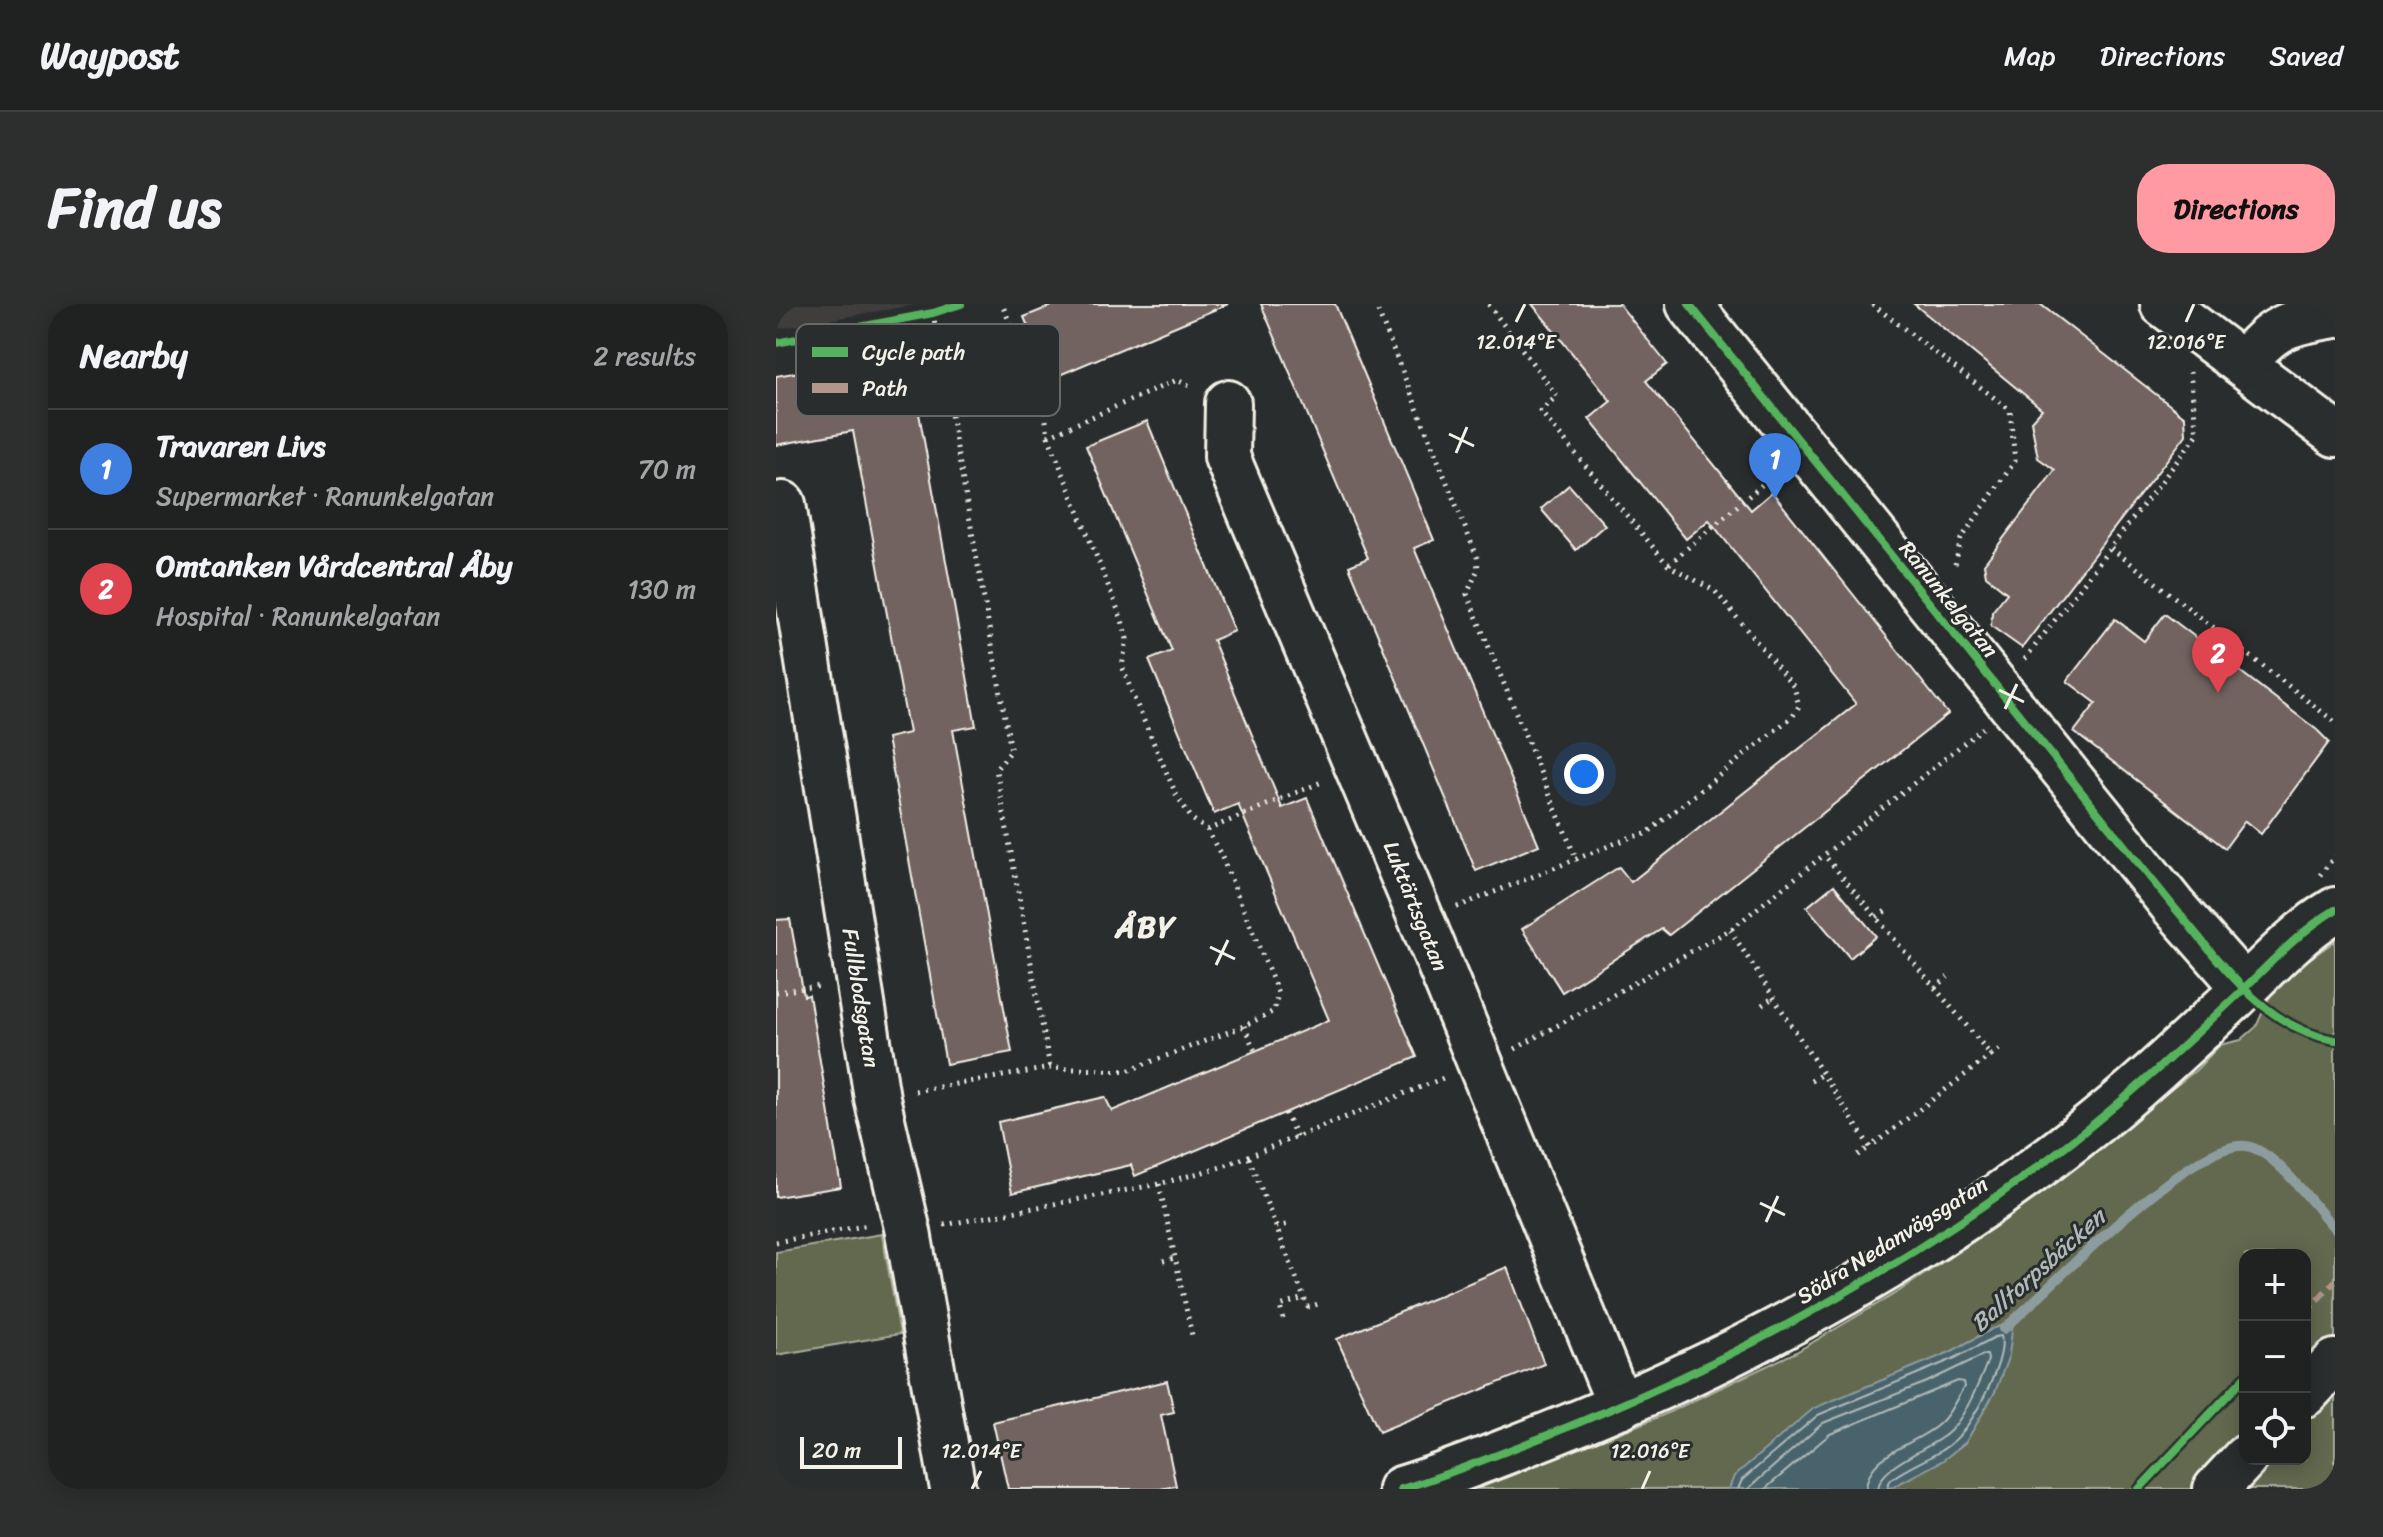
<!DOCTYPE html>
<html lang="en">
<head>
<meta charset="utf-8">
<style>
  :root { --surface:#202222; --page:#2d2f2f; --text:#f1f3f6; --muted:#a2a4a5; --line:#3d3f40; --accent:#ff9aa2 }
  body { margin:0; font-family:Sriracha,sans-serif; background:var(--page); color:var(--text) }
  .controls { position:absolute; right:24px; bottom:24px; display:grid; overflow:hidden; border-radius:16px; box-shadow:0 4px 20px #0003 }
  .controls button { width:72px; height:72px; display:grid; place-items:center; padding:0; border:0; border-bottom:2px solid var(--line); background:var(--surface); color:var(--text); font:40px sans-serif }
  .scale { position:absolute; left:24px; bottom:20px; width:102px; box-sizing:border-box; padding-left:8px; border:4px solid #f4f1e8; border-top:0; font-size:22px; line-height:28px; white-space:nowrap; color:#f4f1e8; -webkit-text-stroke:6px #2a2d2e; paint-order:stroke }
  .you { position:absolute; left:808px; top:470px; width:28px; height:28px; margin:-20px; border:6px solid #fff; border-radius:50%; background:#1a73e8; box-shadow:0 0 0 12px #1a73e833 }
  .badge { display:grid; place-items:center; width:52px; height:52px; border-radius:50%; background:var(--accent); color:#fff; font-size:26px; font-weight:700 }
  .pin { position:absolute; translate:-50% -66px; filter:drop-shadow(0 2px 4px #0008) }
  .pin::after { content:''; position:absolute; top:42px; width:28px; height:24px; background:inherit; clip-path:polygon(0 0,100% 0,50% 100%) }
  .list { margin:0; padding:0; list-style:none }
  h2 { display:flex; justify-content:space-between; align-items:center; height:104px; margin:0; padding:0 32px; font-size:34px }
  h2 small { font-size:26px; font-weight:400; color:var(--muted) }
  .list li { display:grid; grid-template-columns:52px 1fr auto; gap:24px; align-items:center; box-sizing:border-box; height:120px; padding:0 32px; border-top:2px solid var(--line) }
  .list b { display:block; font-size:30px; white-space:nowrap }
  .list p { margin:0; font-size:26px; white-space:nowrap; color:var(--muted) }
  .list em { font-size:26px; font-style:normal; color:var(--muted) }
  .icon { flex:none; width:44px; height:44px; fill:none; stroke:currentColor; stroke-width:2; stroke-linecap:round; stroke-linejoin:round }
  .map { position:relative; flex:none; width:1559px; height:1185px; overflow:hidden; border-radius:32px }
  header { display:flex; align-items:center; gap:48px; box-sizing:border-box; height:112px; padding:0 40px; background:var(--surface); border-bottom:2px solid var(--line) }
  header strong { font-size:38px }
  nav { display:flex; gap:44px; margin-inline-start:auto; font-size:28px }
  .intro { display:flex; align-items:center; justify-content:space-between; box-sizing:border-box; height:192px; padding:0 48px }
  h1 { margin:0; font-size:56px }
  .button { padding:20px 36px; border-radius:32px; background:var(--accent); color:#111; font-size:28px; font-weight:700 }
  main { display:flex; gap:48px; padding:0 48px }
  aside { flex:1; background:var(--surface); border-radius:32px; box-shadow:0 4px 20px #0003 }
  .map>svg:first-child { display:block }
</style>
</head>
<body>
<header>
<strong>Waypost</strong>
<nav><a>Map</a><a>Directions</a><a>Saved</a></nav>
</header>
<div class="intro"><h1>Find us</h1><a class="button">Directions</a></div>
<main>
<aside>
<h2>Nearby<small>2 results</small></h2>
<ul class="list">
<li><span class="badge" style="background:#3f7fe0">1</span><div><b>Travaren Livs</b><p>Supermarket · Ranunkelgatan</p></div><em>70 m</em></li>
<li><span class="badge" style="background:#e0444e">2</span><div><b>Omtanken Vårdcentral Åby</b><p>Hospital · Ranunkelgatan</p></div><em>130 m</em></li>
</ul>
</aside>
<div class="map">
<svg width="1559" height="1185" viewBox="0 0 1559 1185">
  <rect width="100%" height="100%" fill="#2a2d2e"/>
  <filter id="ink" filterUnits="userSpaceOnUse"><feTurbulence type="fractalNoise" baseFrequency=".0125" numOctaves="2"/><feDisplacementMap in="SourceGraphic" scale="16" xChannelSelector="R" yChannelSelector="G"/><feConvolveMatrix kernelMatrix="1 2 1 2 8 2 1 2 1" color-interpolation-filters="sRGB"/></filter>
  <g filter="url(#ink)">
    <polygon fill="#403d3d" points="0,0 143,0 0,25"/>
    <g fill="#62694f" stroke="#abad9c" stroke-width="2" fill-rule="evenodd">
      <path d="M 1559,637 L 1559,1185 L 701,1185 L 885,1112 L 1020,1048 L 1122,988 L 1231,915 L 1420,766 L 1444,741 L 1465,736 L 1480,723 L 1493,694 L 1511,671 ZM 1469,951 L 1529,951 L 1529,1155 L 1469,1155 Z"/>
      <polygon points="106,930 124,1030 0,1051 0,948"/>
    </g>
    <polygon fill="#49646d" stroke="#8d9c9e" stroke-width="2" points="1237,1018 1233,1051 1219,1088 1190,1138 1166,1157 1113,1185 953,1185 958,1172 1038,1104 1174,1048 1216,1025"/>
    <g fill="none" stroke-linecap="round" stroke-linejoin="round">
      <g stroke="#b0b9b7" stroke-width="2">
        <path d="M 962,1185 L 966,1176 L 1042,1111 L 1177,1055 L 1219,1033 L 1225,1032 C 1231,1055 1198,1118 1181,1134 C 1162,1153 1137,1159 1117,1174 C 1112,1178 1113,1179 1112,1185"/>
        <path d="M 972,1185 L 1047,1119 L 1151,1078 L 1207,1051 L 1211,1051 L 1212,1056 C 1204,1077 1190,1112 1173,1128 C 1155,1145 1104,1160 1102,1185"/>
        <path d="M 989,1185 L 1054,1130 L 1182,1077 L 1187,1078 L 1188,1083 C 1180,1095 1174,1111 1163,1120 C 1140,1141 1091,1149 1090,1185"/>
      </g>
      <path stroke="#8d9c9e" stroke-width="10" d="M 1228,1025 C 1273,986 1414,836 1470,842 C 1498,845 1540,904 1559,925"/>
    </g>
    <g fill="#726361" stroke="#f4f1e8" stroke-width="2">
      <polygon points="280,0 452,0 274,75 248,13"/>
      <polygon points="485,0 559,0 658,236 638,244 763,541 700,567 573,262 592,254"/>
      <polygon points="756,0 843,0 891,60 870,77 975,206 996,188 1172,410 893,631 886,625 786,688 746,625 843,563 855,578 1080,400 933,216 910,235 813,115 835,97"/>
      <polygon points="1138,0 1264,0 1409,113 1410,131 1246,344 1215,322 1216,308 1231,289 1210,272 1208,260 1279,166 1262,154 1255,117 1266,105"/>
      <polygon points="132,49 200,422 177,426 236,748 170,760 111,434 133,429 77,127 0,141 0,72"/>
      <polygon points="371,117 458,327 437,336 506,504 531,494 641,753 359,872 355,861 236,889 222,818 329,793 336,807 553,716 462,500 438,510 373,356 396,347 310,142"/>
      <polygon points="793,181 829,221 800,246 765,205"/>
      <polygon points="1389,310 1541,426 1553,438 1485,530 1469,517 1449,544 1298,428 1320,399 1291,377 1339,315 1368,337"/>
      <polygon points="1058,581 1100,632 1074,654 1031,603"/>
      <polygon points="14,615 28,692 33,691 65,883 0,893 0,616"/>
      <polygon points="731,963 768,1060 603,1128 561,1035"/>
      <polygon points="391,1077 398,1108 385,1111 400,1182 384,1185 232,1185 217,1118"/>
    </g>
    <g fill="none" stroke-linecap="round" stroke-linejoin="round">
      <defs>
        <g id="minor">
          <polyline points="913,0 1397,602 1469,684"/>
          <polyline points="1387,0 1559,130"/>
          <path d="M 1467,60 C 1498,21 1512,19 1559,11"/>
          <polyline points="452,99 451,153 646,617 844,1102"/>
          <polyline points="7,200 101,794 132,928 177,1185"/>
          <path d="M 625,1185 C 675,1170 723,1150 772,1131 C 961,1056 1141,958 1301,833 C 1355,791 1405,744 1455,697 C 1488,666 1519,630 1559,606"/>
        </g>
        <g id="major">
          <polyline points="1529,1090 1559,1058"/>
          <polyline points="1440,1185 1469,1154"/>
        </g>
      </defs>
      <use href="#minor" stroke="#f4f1e8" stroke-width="50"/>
      <use href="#major" stroke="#f4f1e8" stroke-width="50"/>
      <g stroke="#f4f1e8" stroke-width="5" stroke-dasharray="2 6" stroke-linecap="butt">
        <polyline points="599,0 701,253 702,265 691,290 801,557"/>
        <polyline points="1096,0 1234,106 1239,157 1185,235 1178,265"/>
        <polyline points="157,9 235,447 220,465 274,764"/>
        <polyline points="272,132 401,76 418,84"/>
        <polyline points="1335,244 1559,418"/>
        <polyline points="893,260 1001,168"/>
        <polyline points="1249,355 1421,131 1414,68"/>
        <polyline points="431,526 548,477"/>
        <polyline points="1544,571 1559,552"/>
        <polyline points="681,603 855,533 870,530 1017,412 1023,402 1018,383 939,287 892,261 764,107 781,92 712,0"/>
        <polyline points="1101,613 1114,604"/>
        <polyline points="954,626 1094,843 1215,751 1049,552"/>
        <polyline points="1159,684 1172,673"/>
        <polyline points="0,688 46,682"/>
        <polyline points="986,701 997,694"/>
        <polyline points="468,722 479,747"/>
        <polyline points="739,745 954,626 1207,424"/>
        <polyline points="1215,751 1228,742"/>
        <polyline points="1035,777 1046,770"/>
        <polyline points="139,787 274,764 351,767 468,722 498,707 502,689 445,551 431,526 416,515 400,490 358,394 346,362 351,335 346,316 272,132 268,101 226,0"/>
        <polyline points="509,809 521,833"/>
        <polyline points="1082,851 1094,843"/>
        <polyline points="473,854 528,994"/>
        <polyline points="383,880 417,1036"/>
        <polyline points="168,921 383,880 445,863 670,773"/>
        <polyline points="500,923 514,920"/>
        <polyline points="0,938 93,921"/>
        <polyline points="387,957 399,954"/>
        <polyline points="507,1015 504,1002 528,994 532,1003 546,999"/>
      </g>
      <use href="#minor" stroke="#2a2d2e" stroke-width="44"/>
      <use href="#major" stroke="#2a2d2e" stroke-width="44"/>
      <polyline stroke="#b2968c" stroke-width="6" stroke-dasharray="12 6" stroke-linecap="butt" points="1529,1009 1559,977"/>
      <defs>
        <g id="cycleway">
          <path d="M 913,0 L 1397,602 C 1442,654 1486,724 1559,736"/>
          <polyline points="0,39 157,9 185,0"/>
          <path d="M 625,1185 C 675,1170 723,1150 772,1131 C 961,1056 1141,958 1301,833 C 1355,791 1405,744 1455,697 C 1488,666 1519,630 1559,606"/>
          <polyline points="1363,1185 1469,1073"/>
        </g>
      </defs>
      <use href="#cycleway" stroke="#2a2d2e" stroke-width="13"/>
      <use href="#cycleway" stroke="#56b35d" stroke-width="8"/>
    </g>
  </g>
  <path fill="none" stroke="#f4f1e8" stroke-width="3" d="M 740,18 L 749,0M 1410,18 L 1418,0M 673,130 L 698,142M 680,149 L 691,123M 1223,386 L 1248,398M 1229,405 L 1241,380M 434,643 L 459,655M 440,661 L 452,636M 984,899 L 1009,911M 990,918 L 1002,892M 196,1185 L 205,1167M 866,1185 L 874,1167"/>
  <g text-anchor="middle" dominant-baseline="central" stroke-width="6" stroke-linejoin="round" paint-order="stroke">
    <g font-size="22" fill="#f4f1e8" stroke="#2a2d2e">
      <text transform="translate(1173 295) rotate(51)">Ranunkelgatan</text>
      <text transform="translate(640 602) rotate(68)">Luktärtsgatan</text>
      <text transform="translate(85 694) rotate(81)">Fullblodsgatan</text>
      <text transform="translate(1116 936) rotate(-32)">Södra Nedanvägsgatan</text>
    </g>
    <g font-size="24" font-style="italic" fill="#b0b9b7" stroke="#2a2d2e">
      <text transform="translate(1262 966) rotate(-42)">Balltorpsbäcken</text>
    </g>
    <g font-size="30" font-weight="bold" letter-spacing="2" fill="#f4f1e8" stroke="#2a2d2e">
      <text x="370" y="623">ÅBY</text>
    </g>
  </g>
  <rect x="20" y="20" width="264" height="92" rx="12" fill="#2a2d2e" stroke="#676866" stroke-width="2"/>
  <rect x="36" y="43" width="36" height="10" fill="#56b35d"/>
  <rect x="36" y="79" width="36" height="10" fill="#b2968c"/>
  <g font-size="22" fill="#f4f1e8">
    <text x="86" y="56">Cycle path</text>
    <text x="86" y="92">Path</text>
  </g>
  <g font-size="20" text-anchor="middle" fill="#f4f1e8" stroke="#2a2d2e" stroke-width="6" stroke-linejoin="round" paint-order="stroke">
    <text x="740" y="45">12.014°E</text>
    <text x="1410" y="45">12.016°E</text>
    <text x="205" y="1154">12.014°E</text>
    <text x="874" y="1154">12.016°E</text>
  </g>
</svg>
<div class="controls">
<button>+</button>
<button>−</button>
<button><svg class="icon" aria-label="locate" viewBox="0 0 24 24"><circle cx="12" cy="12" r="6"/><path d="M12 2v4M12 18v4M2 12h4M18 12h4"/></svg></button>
</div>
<div class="scale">20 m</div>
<div class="you"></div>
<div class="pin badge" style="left:999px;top:195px;background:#3f7fe0">1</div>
<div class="pin badge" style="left:1442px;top:389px;background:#e0444e">2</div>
</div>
</main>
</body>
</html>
